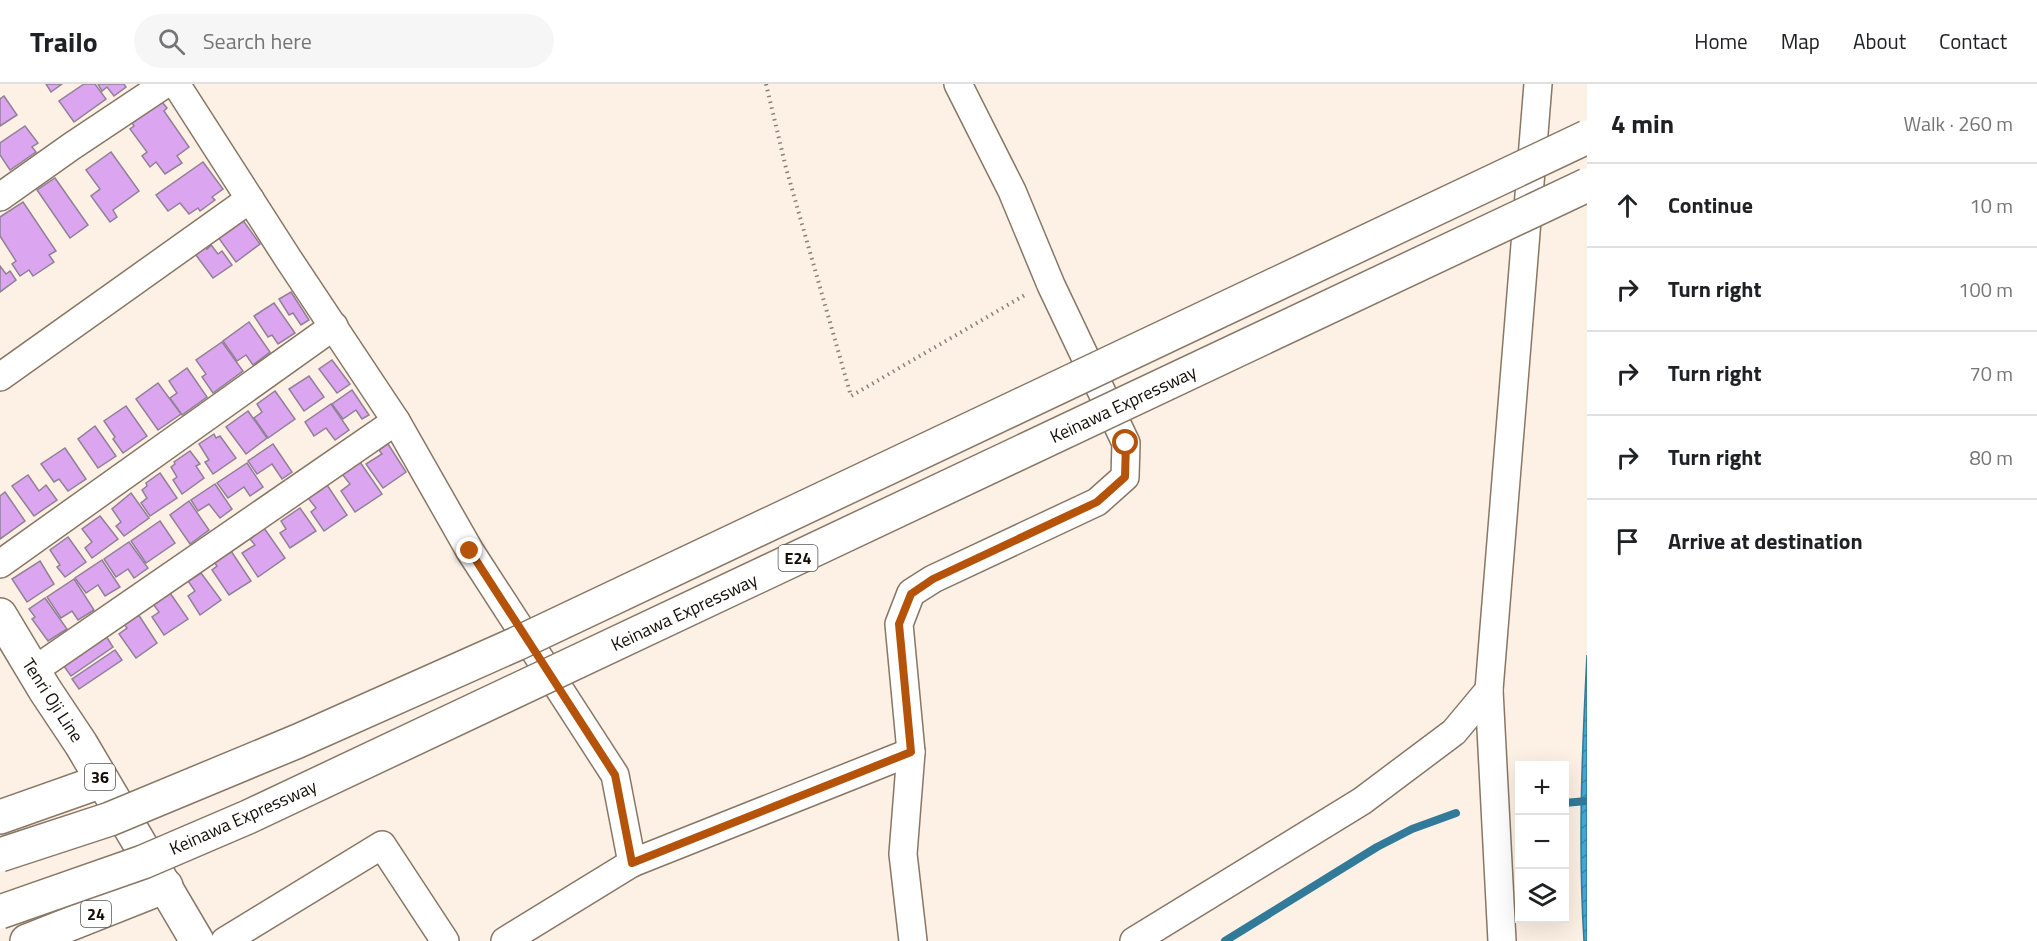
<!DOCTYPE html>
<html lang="en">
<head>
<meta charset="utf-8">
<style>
  :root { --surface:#fff; --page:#f6f6f6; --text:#202124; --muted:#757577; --line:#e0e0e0 }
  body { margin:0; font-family:"Titillium Web",sans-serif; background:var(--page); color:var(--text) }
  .controls { position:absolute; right:18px; bottom:18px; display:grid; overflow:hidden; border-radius:0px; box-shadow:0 6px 24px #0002 }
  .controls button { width:54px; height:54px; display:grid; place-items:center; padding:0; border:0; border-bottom:2px solid var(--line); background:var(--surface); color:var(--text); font:30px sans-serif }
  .stop { position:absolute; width:18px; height:18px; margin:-14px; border:4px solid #b45309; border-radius:50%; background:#fff }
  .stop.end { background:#b45309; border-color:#fff; box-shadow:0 2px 6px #0008 }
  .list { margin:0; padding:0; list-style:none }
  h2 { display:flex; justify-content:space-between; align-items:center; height:78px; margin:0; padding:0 24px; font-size:26px }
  h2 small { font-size:20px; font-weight:400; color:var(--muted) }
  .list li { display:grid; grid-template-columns:39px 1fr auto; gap:18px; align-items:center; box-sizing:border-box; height:84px; padding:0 24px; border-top:2px solid var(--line) }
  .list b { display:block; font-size:22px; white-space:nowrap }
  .list em { font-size:20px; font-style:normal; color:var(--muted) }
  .icon { flex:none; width:33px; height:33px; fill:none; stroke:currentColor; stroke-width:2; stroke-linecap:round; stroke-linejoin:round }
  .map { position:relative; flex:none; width:1587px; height:857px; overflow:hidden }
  header { display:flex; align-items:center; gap:36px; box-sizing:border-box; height:84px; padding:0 30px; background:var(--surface); border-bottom:2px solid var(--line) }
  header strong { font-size:28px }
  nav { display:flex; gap:33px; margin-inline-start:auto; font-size:21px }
  .search { width:420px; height:54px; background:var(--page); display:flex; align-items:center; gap:15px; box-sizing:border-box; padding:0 21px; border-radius:33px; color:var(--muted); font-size:22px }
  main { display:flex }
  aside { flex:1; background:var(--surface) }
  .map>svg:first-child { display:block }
</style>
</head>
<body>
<header>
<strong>Trailo</strong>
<div class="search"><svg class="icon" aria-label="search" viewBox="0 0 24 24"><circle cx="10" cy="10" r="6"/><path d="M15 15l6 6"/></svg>Search here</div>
<nav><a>Home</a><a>Map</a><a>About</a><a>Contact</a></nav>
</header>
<main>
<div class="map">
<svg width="1587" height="857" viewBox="0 0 1587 857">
  <defs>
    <pattern id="water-waves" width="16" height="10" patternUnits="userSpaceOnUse" patternTransform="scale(1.5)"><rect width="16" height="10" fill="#40a9da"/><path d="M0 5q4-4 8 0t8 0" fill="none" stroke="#3488af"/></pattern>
  </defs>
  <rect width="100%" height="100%" fill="#fdf1e5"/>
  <path fill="url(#water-waves)" stroke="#327a9a" stroke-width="1.5" d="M 1587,571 L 1587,857 L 1584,857 C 1578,762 1582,667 1587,571 Z"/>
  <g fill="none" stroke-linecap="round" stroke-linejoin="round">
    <g stroke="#327a9a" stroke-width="8">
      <polyline points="1564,719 1587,717"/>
      <polyline points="1225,857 1377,763 1412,745 1456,729"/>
    </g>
  </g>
  <g fill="#dca5f0" stroke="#908196" stroke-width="1.5">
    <polygon points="46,0 62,0 51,8"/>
    <polygon points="84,0 95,0 106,15 74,38 59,17"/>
    <polygon points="98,0 124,0 126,3 114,12 107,3 102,7"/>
    <polygon points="4,12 17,31 0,42 0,15"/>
    <polygon points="162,18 167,24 164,27 189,63 177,72 182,79 165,90 156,78 150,83 142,72 147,68 130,45 134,42 132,39"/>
    <polygon points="25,42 38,59 32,63 36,68 10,86 0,71 0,59"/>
    <polygon points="111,68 139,107 113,126 117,133 110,138 91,112 100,105 86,86"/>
    <polygon points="203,78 223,105 212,113 215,116 200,127 198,124 189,130 180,119 168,127 156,111"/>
    <polygon points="55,94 88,141 70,154 37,106"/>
    <polygon points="23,118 56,167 49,171 54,178 33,192 29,186 20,192 12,180 16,177 0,152 0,133"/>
    <polygon points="242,135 260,160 236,178 218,153"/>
    <polygon points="200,156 207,165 211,161 218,170 222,167 232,181 213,194 190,163"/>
    <polygon points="0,182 6,190 10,187 16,196 0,208"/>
    <polygon points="291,208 309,236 301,241 293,229 289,231 279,215"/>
    <polygon points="274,219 295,249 278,260 272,251 268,253 254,232"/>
    <polygon points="249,238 270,268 253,281 246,271 237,277 223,257"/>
    <polygon points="222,258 243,287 213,309 202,293 206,290 196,276"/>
    <polygon points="332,276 350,300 337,309 319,285"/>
    <polygon points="187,284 207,313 182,331 170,314 177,309 169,297"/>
    <polygon points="309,292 324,313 304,327 289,305"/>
    <polygon points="158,299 181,330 158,346 136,315"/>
    <polygon points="352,306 369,331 362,335 356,326 343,335 332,320"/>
    <polygon points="275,307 295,335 268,354 254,334 262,328 257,320"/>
    <polygon points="331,320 349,346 335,356 326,344 314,352 305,338"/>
    <polygon points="126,322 147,352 123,369 113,355 115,353 104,337"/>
    <polygon points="248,327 267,354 246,370 226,343"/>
    <polygon points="95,342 116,372 98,384 78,355"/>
    <polygon points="214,350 216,354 220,352 236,374 213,390 205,378 209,376 199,360"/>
    <polygon points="273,360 292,388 282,395 272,380 257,390 248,377"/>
    <polygon points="388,360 406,388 383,404 366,380 382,370 379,366"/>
    <polygon points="65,364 86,395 68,407 59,395 54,398 41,380"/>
    <polygon points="190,367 200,380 196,382 204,394 182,410 173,396 177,393 171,383 175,380 174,378"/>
    <polygon points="360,378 382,410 355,428 341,407 350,400 342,390"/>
    <polygon points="247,379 263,403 250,412 244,403 228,414 217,399"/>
    <polygon points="160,389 177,414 150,432 141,419 147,414 142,406 147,402 146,399"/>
    <polygon points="28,391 39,407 46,401 57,416 34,432 12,402"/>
    <polygon points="215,400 232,425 220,434 209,420 198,427 191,416"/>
    <polygon points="327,401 347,431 324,447 311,428 316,424 308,414"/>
    <polygon points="5,408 25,437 0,455 0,412"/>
    <polygon points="131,409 149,434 124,452 116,442 121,438 112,425"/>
    <polygon points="189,417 209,446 190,460 170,431"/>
    <polygon points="300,424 316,447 290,464 280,449 286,445 281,437"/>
    <polygon points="100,432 118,455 92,474 85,464 92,458 82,445"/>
    <polygon points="160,437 175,459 146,479 131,457"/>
    <polygon points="264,444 285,474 258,493 242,469 255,461 249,454"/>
    <polygon points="68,453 86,478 65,493 57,483 60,481 50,466"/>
    <polygon points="129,458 148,484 134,494 128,485 116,493 104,475"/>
    <polygon points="231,467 251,497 229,511 212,486 217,482 214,478"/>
    <polygon points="102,476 120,503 105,512 98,501 86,509 75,494"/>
    <polygon points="40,477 54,500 27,518 12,495"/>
    <polygon points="201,489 221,516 200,531 188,512 195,507 188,497"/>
    <polygon points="74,495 94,526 78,536 72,527 61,534 47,513"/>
    <polygon points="170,509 188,535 164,551 152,533 159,528 153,520"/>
    <polygon points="45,514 67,545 48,557 32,535 35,533 29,525"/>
    <polygon points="138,530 157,559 136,574 119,550 127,544 124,540"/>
    <polygon points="106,552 113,563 71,592 63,581"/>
    <polygon points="115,566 122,576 79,605 72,595"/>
  </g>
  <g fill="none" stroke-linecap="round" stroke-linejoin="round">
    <defs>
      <g id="minor">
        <polyline points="176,0 289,176 396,337 470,467 615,691 632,779"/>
        <polyline points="0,113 72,62 165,0"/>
        <polyline points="0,293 250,115"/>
        <polyline points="0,480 334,242"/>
        <polyline points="33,587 396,337"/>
        <polyline points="225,857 382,761 445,857"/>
        <polyline points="505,857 632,779 911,668"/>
        <polyline points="913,857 903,770 911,668 899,540 911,509 933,495 1097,418 1125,393 1126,359 1051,201 1012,107 958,0"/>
        <polyline points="1134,857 1362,717 1454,648 1489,606"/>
        <polyline points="1502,857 1489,606 1538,0"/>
      </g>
      <polyline id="primary" points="0,531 45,606 81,660 197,857"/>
      <g id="trunk">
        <polyline points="0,733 102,697"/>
        <polyline points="27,857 166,802"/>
      </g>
    </defs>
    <use href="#minor" stroke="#887765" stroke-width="30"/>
    <use href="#primary" stroke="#887765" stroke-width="36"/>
    <use href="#trunk" stroke="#887765" stroke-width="36"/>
    <polyline stroke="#8a8177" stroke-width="4" stroke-dasharray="1.5 4.5" stroke-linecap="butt" points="766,0 786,84 851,312 1025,211"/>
    <use href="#minor" stroke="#fff" stroke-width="27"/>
    <use href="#primary" stroke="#fff" stroke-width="33"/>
    <use href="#trunk" stroke="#fff" stroke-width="33"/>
    <defs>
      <g id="motorway-bridge">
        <polyline points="0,771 110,735 298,657 516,560 1587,53"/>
        <polyline points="0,828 143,778 248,733 1587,101"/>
      </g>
    </defs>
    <use href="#motorway-bridge" stroke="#887765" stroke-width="36" stroke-linecap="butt"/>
    <use href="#motorway-bridge" stroke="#fff" stroke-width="33"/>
  </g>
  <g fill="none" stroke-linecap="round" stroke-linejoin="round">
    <polyline stroke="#b45309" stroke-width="8" points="470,467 615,691 632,779 911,668 899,540 911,510 933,495 1097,418 1125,393 1126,359"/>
  </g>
  <g text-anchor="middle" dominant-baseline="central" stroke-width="6" stroke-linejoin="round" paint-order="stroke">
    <g fill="#fff" stroke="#5a5651" stroke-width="1.5">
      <rect x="778.5" y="461" width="39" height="26" rx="4.5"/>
      <rect x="85" y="680" width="30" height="26" rx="4.5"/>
      <rect x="81" y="817" width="30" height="26" rx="4.5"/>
    </g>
    <g font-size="16" font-weight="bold" fill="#130d06">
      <text x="798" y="474">E24</text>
      <text x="100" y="693">36</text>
      <text x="96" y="830">24</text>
    </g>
    <g font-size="18" fill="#130d06" stroke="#fff">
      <text transform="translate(1123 320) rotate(-25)">Keinawa Expressway</text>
      <text transform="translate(684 528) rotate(-25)">Keinawa Expressway</text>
      <text transform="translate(53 616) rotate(57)">Tenri Oji Line</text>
      <text transform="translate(243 733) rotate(-24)">Keinawa Expressway</text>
    </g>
  </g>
</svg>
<div class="controls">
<button>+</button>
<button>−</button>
<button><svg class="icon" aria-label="layers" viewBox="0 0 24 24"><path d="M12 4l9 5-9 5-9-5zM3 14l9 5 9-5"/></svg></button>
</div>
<div class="stop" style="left:1126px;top:359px"></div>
<div class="stop end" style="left:470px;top:467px"></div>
</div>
<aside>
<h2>4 min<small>Walk · 260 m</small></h2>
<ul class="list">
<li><svg class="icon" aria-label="ahead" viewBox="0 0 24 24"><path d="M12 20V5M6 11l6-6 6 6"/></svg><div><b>Continue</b></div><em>10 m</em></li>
<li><svg class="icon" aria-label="right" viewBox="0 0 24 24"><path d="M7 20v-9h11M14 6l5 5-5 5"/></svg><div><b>Turn right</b></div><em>100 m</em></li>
<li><svg class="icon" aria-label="right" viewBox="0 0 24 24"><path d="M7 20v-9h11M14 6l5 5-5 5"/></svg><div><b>Turn right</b></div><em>70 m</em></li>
<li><svg class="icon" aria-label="right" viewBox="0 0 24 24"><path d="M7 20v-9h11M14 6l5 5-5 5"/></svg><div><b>Turn right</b></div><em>80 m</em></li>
<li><svg class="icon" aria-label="arrive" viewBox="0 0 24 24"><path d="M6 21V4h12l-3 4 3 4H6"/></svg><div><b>Arrive at destination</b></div></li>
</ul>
</aside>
</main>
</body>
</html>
